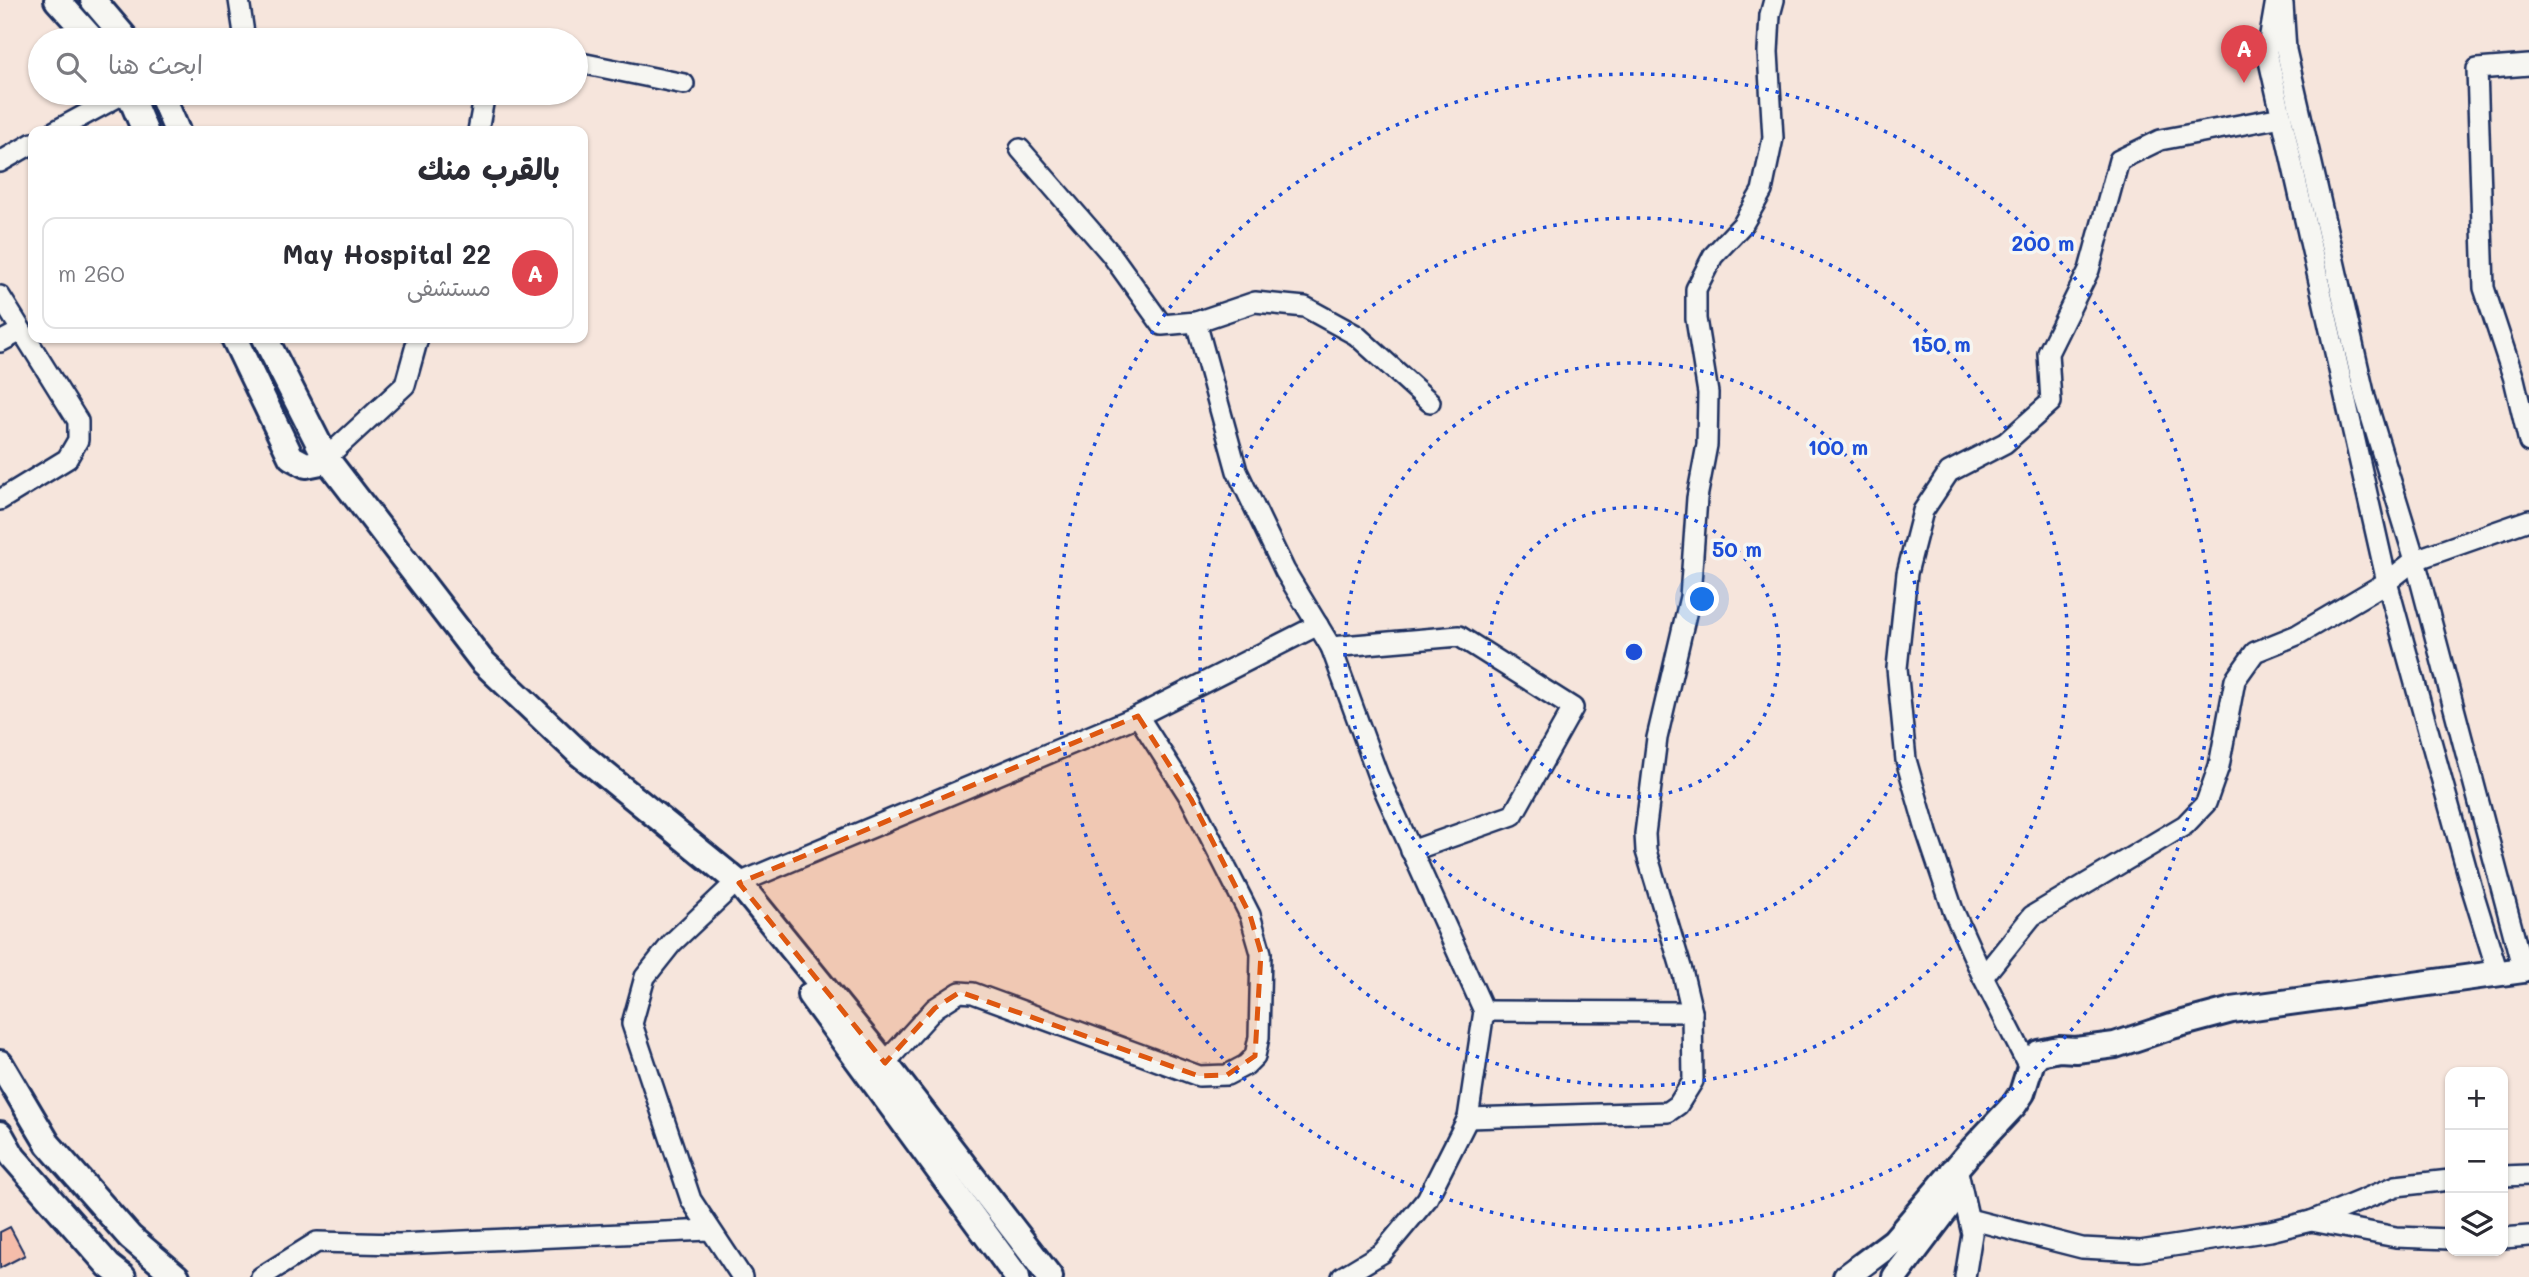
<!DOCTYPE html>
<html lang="ar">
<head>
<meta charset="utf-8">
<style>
  :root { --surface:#fff; --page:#f2f2f3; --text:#2b2b33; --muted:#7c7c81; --line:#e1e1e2; --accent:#d93025 }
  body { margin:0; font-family:Mali,"Playpen Sans Arabic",sans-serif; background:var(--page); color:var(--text); direction:rtl }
  .controls { position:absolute; right:21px; bottom:21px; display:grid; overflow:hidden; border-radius:14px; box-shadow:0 2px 5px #0004 }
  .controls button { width:63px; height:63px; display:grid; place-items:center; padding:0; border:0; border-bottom:2px solid var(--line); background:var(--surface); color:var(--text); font:35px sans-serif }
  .you { position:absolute; left:1703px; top:600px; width:24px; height:24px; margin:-18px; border:5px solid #fff; border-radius:50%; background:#1a73e8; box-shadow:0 0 0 10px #1a73e833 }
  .badge { display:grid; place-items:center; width:46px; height:46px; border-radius:50%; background:var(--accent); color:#fff; font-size:23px; font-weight:700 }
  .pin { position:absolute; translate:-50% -58px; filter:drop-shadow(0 2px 4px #0008) }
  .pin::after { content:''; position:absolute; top:37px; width:24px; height:21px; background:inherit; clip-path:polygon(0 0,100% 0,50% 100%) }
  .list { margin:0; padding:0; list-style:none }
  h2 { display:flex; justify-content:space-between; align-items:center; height:91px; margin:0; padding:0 28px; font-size:30px }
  h2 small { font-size:23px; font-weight:400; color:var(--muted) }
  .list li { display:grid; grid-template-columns:46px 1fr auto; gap:21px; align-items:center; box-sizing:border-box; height:112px; margin:0 14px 14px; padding:0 14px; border:2px solid var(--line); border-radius:14px }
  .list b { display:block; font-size:26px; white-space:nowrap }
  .list p { margin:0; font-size:23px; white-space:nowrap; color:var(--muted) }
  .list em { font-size:23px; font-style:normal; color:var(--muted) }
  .icon { flex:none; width:38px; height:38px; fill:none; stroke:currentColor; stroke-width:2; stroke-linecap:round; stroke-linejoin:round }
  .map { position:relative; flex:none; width:2529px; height:1277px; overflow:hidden; direction:ltr }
  .search { position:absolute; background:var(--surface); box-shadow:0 2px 5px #0004; left:28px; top:28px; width:560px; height:77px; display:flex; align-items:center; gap:18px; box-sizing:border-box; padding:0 24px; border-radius:38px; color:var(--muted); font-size:26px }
  .panel { position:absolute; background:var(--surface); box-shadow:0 2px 5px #0004; left:28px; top:126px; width:560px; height:217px; border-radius:14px; direction:rtl }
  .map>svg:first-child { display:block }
</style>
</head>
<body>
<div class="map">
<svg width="2529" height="1277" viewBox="0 0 2529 1277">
  <rect width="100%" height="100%" fill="#f6e5dc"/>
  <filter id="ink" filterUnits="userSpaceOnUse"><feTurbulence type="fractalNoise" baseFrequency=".0143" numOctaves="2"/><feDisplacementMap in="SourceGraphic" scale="14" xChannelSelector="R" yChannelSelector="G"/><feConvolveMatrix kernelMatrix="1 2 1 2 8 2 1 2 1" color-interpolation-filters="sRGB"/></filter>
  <g filter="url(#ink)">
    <polygon fill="#f5bdaa" stroke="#1b2f5e" stroke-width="2" points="10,1227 25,1255 0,1268 0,1232"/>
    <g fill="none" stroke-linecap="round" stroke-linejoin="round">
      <defs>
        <g id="minor">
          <polyline points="239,0 245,40"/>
          <polyline points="2276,0 2267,52 2387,582 2472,889 2498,973"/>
          <polyline points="2283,4 2286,50 2365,397 2415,560 2523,970"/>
          <polyline points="576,62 684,84"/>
          <polyline points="2529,65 2477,69 2484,288 2514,379 2529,442"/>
          <polyline points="55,131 125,93"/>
          <polyline points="478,131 485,93"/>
          <polyline points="1020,149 1111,254 1162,325 1196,322 1255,302 1305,307 1356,335 1430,402"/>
          <polyline points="0,162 33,143"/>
          <polyline points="0,296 78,421 78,440 67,459 0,500"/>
          <polyline points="1196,322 1237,471 1285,571 1331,647 1378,776 1484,1011 1468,1118 1427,1199 1382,1253 1342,1277"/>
          <polyline points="0,342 21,331"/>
          <polyline points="326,458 405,385 418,338"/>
          <polyline points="1331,647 1459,636 1573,708 1513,815 1411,851"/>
          <polyline points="1983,977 2032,916 2185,825 2206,803 2219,766 2235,680 2255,652 2297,635 2387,582 2415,560 2529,520"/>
          <polyline points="1484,1011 1692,1012"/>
          <polyline points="885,1063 935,1008 960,992 973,993 1199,1076 1227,1075 1246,1065 1255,1056 1259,1037 1261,953 1250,915 1191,799 1138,716"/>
          <polyline points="2029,1067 1983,977 1953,910 1927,833 1906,760 1897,668 1907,573 1923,511 1949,472 2005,443 2051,402 2048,353 2089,270 2119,160 2160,140 2282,117"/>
          <polyline points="1468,1118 1668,1112 1678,1105 1693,1081 1692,1012 1683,974 1646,851 1645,834 1657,738 1690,597 1697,498 1707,445 1708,393 1696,319 1696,289 1713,256 1743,224 1762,191 1773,138 1768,52 1770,15 1774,0"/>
          <polyline points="1958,1172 1972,1234 1965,1277"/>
          <polyline points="2503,1176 2529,1175"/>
          <polyline points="1969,1219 2082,1248 2140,1251 2270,1231 2311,1221 2396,1237 2450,1239"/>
          <polyline points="2311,1221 2396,1186 2450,1180"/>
          <polyline points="2503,1238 2529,1236"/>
          <polyline points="261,1277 317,1242 399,1244 709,1230"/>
          <polyline points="742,1277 691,1200 632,1024 645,977 672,943 730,888 739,883 1138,716 1318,625"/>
        </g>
        <g id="major">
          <polyline points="57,0 93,40"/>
          <polyline points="93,0 127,40"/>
          <polyline points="129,93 145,131"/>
          <polyline points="161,93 177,131"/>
          <polyline points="234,338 291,457 306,465 321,462 326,458"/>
          <polyline points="265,338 326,458 482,661 580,754 739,883 885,1063 1050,1277"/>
          <polyline points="810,995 1017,1277"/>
          <polyline points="0,1063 48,1144 130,1237 177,1277"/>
          <polyline points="0,1134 13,1157 109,1266 123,1277"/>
          <polyline points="1846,1277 1894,1241 1969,1153 2014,1105 2022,1093 2032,1061 2039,1053 2059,1049 2076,1050 2115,1045 2172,1026 2232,1010 2523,970"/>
          <polyline points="1895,1277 1948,1207 1953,1189 1953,1171"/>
        </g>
      </defs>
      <use href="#minor" stroke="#1b2f5e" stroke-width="24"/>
      <use href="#major" stroke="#1b2f5e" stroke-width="30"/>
      <use href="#minor" stroke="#f6f6f2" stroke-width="19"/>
      <use href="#major" stroke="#f6f6f2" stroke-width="24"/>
    </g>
  </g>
  <path fill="#de5710" fill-opacity="0.2" stroke="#de5710" stroke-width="5" stroke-dasharray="14 9" stroke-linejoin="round" d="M 1138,716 L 1191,799 L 1250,915 L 1261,953 L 1255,1056 L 1227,1075 L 1199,1076 L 960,992 L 935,1008 L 885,1063 L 739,883 Z"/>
  <g fill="none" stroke="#1d4ed8" stroke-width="3.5" stroke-dasharray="3.5 7">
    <circle cx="1634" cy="652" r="145"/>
    <circle cx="1634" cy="652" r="289"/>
    <circle cx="1634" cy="652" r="434"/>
    <circle cx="1634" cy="652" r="578"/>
  </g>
  <circle cx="1634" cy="652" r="10" fill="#1d4ed8" stroke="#f6f6f2" stroke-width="3.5"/>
  <g font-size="21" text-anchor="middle" font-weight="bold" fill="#1d4ed8" stroke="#f6f6f2" stroke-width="7" stroke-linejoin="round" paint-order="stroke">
    <text x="2043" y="251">200 m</text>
    <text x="1941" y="352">150 m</text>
    <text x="1838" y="455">100 m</text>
    <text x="1737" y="557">50 m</text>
  </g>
</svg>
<div class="controls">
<button>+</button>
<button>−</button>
<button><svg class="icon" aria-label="layers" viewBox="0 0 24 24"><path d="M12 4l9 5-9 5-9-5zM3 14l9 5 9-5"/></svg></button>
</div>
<div class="you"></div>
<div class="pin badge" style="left:2244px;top:83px;background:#e0444e">A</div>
<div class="search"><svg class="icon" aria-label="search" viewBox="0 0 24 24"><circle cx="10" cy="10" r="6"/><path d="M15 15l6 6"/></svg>ابحث هنا</div>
<section class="panel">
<h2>بالقرب منك<small></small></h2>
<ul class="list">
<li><span class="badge" style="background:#e0444e">A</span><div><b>22 May Hospital</b><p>مستشفى</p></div><em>260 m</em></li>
</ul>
</section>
</div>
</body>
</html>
